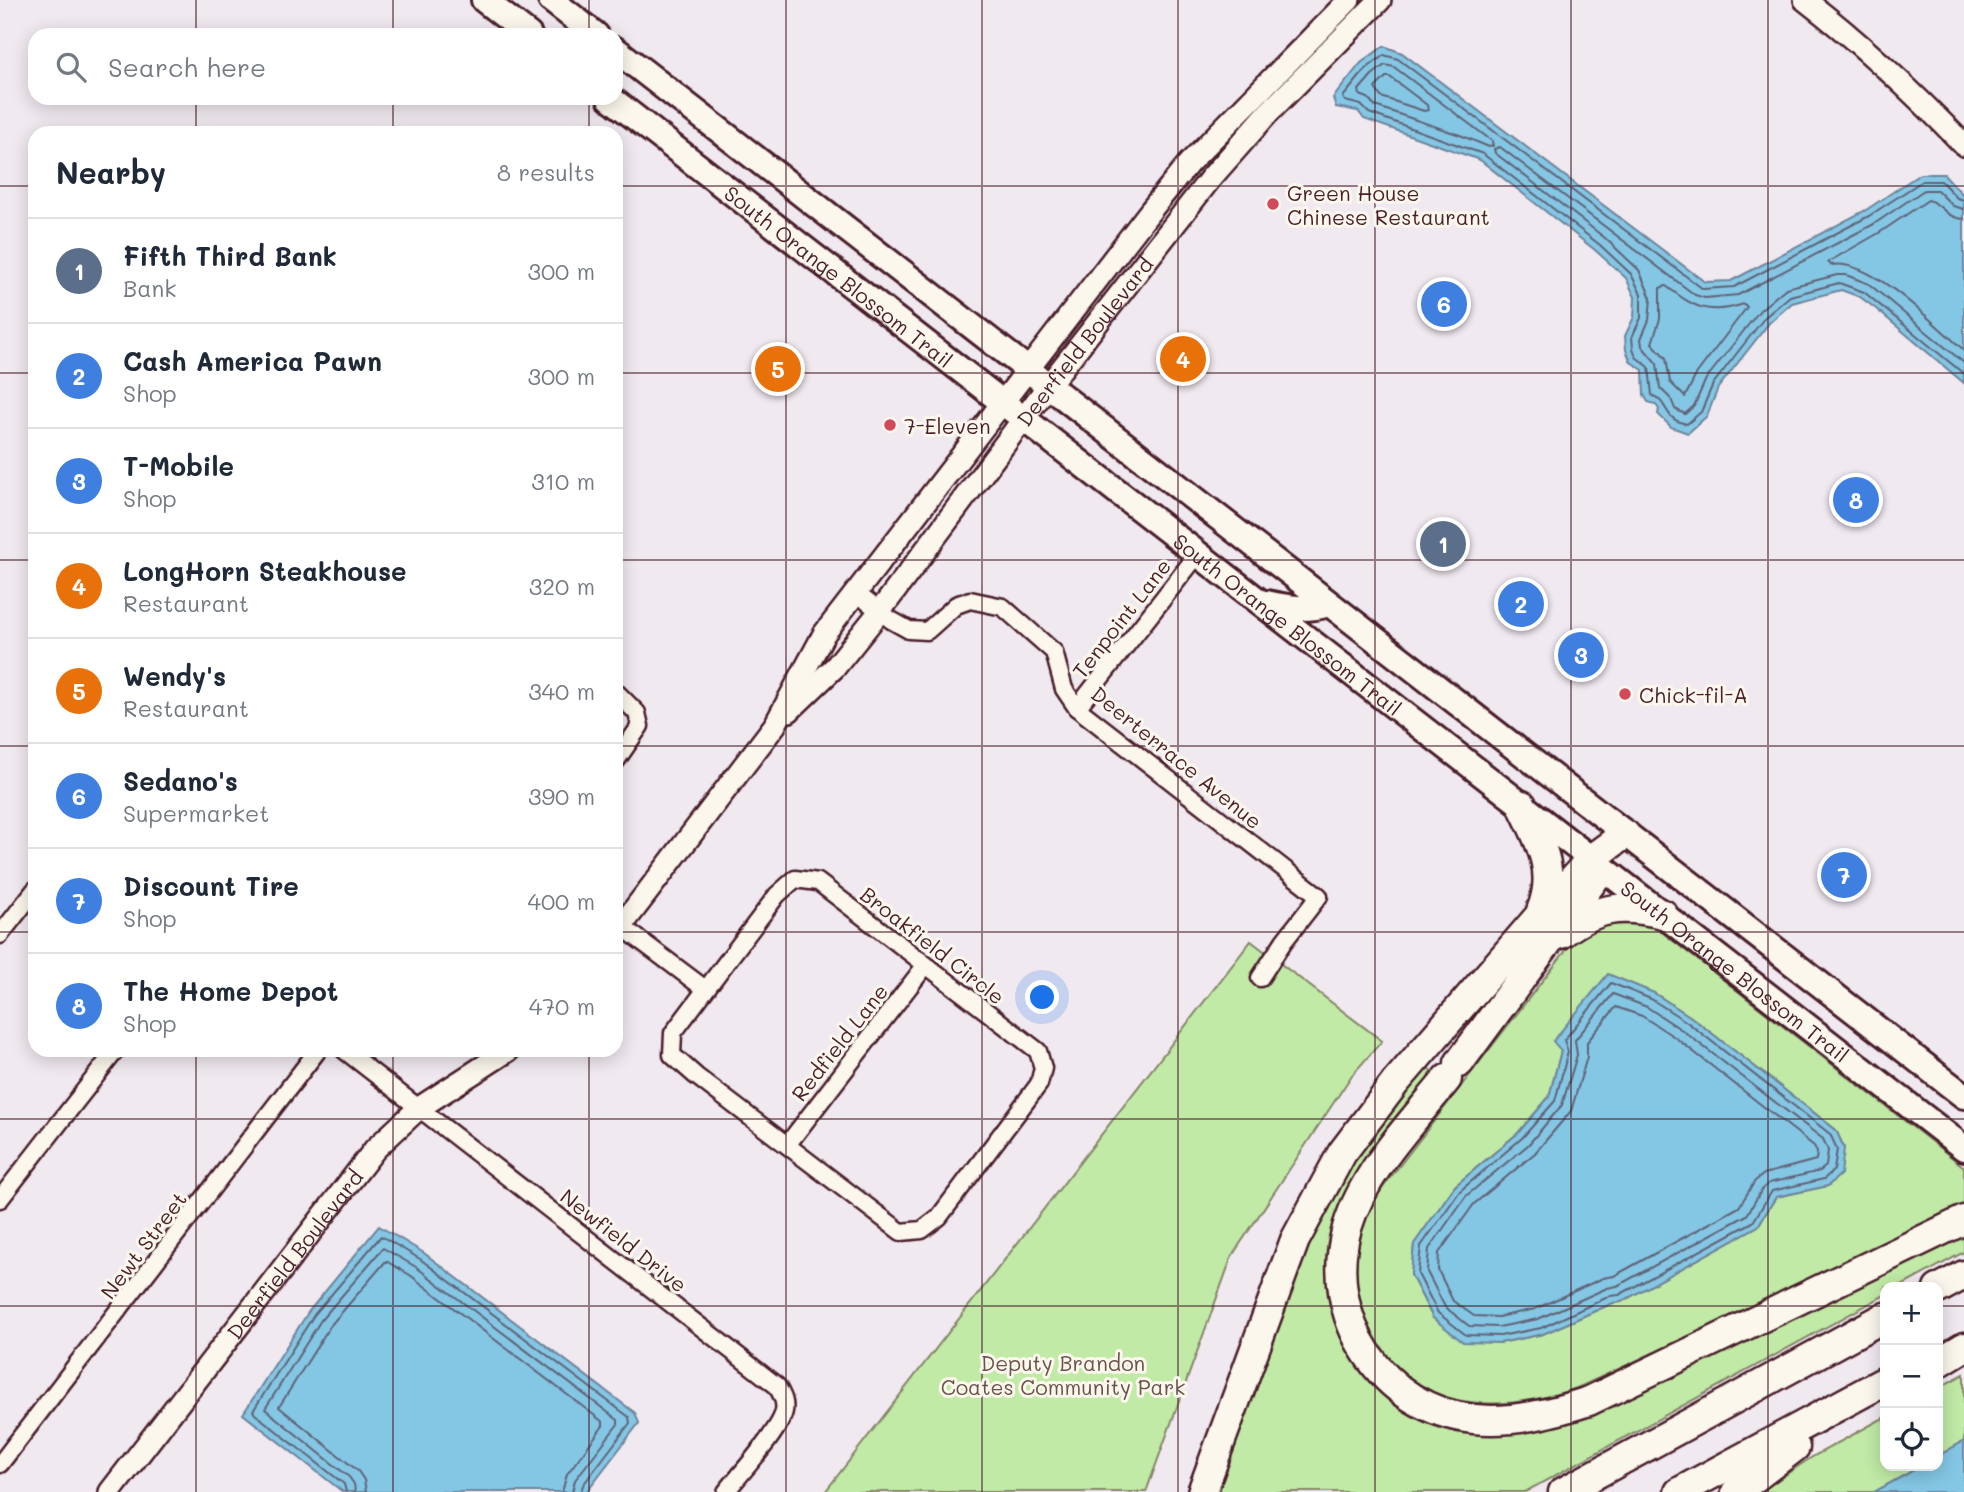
<!DOCTYPE html>
<html lang="en">
<head>
<meta charset="utf-8">
<style>
  :root { --surface:#fff; --page:#f6f6f7; --text:#1f2937; --muted:#747a83; --line:#e0e1e3; --accent:#2563eb }
  body { margin:0; font-family:Mali,sans-serif; background:var(--page); color:var(--text) }
  .controls { position:absolute; right:21px; bottom:21px; display:grid; overflow:hidden; border-radius:14px; box-shadow:0 4px 18px #0003 }
  .controls button { width:63px; height:63px; display:grid; place-items:center; padding:0; border:0; border-bottom:2px solid var(--line); background:var(--surface); color:var(--text); font:35px sans-serif }
  .you { position:absolute; left:1043px; top:998px; width:24px; height:24px; margin:-18px; border:5px solid #fff; border-radius:50%; background:#1a73e8; box-shadow:0 0 0 10px #1a73e833 }
  .badge { display:grid; place-items:center; width:46px; height:46px; border-radius:50%; background:var(--accent); color:#fff; font-size:23px; font-weight:700 }
  .pin { position:absolute; translate:-50% -50%; border:4px solid #fff; box-shadow:0 2px 7px #0006 }
  .list { margin:0; padding:0; list-style:none }
  h2 { display:flex; justify-content:space-between; align-items:center; height:91px; margin:0; padding:0 28px; font-size:30px }
  h2 small { font-size:23px; font-weight:400; color:var(--muted) }
  .list li { display:grid; grid-template-columns:46px 1fr auto; gap:21px; align-items:center; box-sizing:border-box; height:105px; padding:0 28px; border-top:2px solid var(--line) }
  .list b { display:block; font-size:26px; white-space:nowrap }
  .list p { margin:0; font-size:23px; white-space:nowrap; color:var(--muted) }
  .list em { font-size:23px; font-style:normal; color:var(--muted) }
  .icon { flex:none; width:38px; height:38px; fill:none; stroke:currentColor; stroke-width:2; stroke-linecap:round; stroke-linejoin:round }
  .map { position:relative; flex:none; width:1964px; height:1492px; overflow:hidden }
  .search { position:absolute; background:var(--surface); box-shadow:0 4px 18px #0003; left:28px; top:28px; width:595px; height:77px; display:flex; align-items:center; gap:18px; box-sizing:border-box; padding:0 24px; border-radius:21px; color:var(--muted); font-size:26px }
  .panel { position:absolute; background:var(--surface); box-shadow:0 4px 18px #0003; left:28px; top:126px; width:595px; height:931px; border-radius:21px }
  .map>svg:first-child { display:block }
</style>
</head>
<body>
<div class="map">
<svg width="1964" height="1492" viewBox="0 0 1964 1492">
  <rect width="100%" height="100%" fill="#f0e9f0"/>
  <filter id="ink" filterUnits="userSpaceOnUse"><feTurbulence type="fractalNoise" baseFrequency=".0143" numOctaves="2"/><feDisplacementMap in="SourceGraphic" scale="14" xChannelSelector="R" yChannelSelector="G"/><feConvolveMatrix kernelMatrix="1 2 1 2 8 2 1 2 1" color-interpolation-filters="sRGB"/></filter>
  <g filter="url(#ink)">
    <g fill="#c0eaa6" stroke="#858468" stroke-width="2" fill-rule="evenodd">
      <path d="M 1628,915 L 1654,926 L 1964,1167 L 1964,1210 L 1577,1388 C 1529,1404 1474,1412 1426,1390 C 1368,1363 1345,1286 1361,1229 C 1367,1209 1378,1194 1390,1178 L 1577,936 ZM 1654,993 L 1691,1017 L 1836,1130 L 1844,1148 L 1828,1186 L 1776,1197 L 1758,1226 L 1621,1302 L 1613,1303 L 1543,1334 L 1500,1343 L 1433,1318 L 1411,1275 L 1414,1244 L 1455,1186 L 1518,1133 L 1549,1097 L 1561,1051 Z"/>
      <polygon points="1251,941 1382,1041 1352,1075 1232,1256 1146,1492 825,1492"/>
      <polygon points="1422,1062 1433,1072 1358,1176 1342,1207 1354,1353 1492,1431 1964,1229 1964,1252 1900,1287 1885,1287 1885,1295 1525,1492 1208,1492 1312,1216"/>
      <polygon points="1964,1374 1964,1441 1938,1456 1938,1388"/>
      <polygon points="1885,1417 1885,1466 1921,1466 1874,1492 1760,1492 1812,1457"/>
    </g>
    <g fill="#84c7e5" stroke="#6d849b" stroke-width="2">
      <polygon points="1384,46 1402,53 1705,282 1731,281 1866,210 1920,174 1944,174 1964,196 1964,383 1875,308 1860,297 1841,290 1792,303 1770,322 1718,388 1707,416 1688,433 1671,427 1658,414 1659,409 1655,404 1648,402 1644,395 1643,370 1631,362 1626,350 1625,336 1634,317 1635,297 1626,278 1595,250 1480,160 1364,119 1358,111 1336,107 1333,98 1361,63"/>
      <polygon points="1608,974 1654,993 1691,1017 1836,1130 1844,1148 1841,1174 1828,1186 1776,1197 1758,1226 1621,1302 1613,1303 1543,1334 1500,1343 1463,1342 1433,1318 1411,1275 1414,1244 1455,1186 1518,1133 1549,1097 1561,1051 1553,1041"/>
      <polygon points="379,1226 424,1253 635,1413 639,1423 586,1492 343,1492 243,1414 309,1311"/>
      <polygon points="1964,1441 1964,1492 1874,1492 1921,1466 1938,1466 1938,1456"/>
    </g>
    <g fill="none" stroke-linecap="round" stroke-linejoin="round">
      <g stroke="#616275" stroke-width="2">
        <polygon points="1385,65 1394,67 1492,141 1493,146 1489,147 1460,135 1375,106 1368,98 1360,95 1359,90 1372,75"/>
        <polygon points="1386,77 1390,77 1427,105 1428,110 1424,111 1381,97 1375,88"/>
        <path d="M 1964,200 L 1957,198 L 1941,181 L 1922,181 L 1869,216 L 1734,287 L 1703,289 L 1398,59 L 1384,55 L 1366,69 L 1343,97 L 1345,101 L 1361,105 L 1369,113 L 1483,154 L 1600,245 L 1631,274 L 1641,294 L 1641,318 L 1632,337 L 1633,348 L 1636,357 L 1649,367 L 1652,395 C 1670,403 1663,420 1687,424 L 1701,412 L 1713,384 L 1765,317 L 1790,296 L 1839,283 L 1864,292 L 1964,374"/>
        <polyline points="1964,209 1953,206 1937,190 1924,190 1874,224 1738,295 1705,298 1695,295 1500,147 1494,149 1495,153 1605,238 1639,270 1651,298 1649,320 1641,339 1642,346 1657,364 1660,388 1671,399 1675,409 1685,414 1694,406 1706,379 1760,310 1786,288 1837,275 1846,275 1869,284 1964,363"/>
        <path d="M 1964,219 C 1944,218 1943,204 1928,200 L 1879,233 L 1828,262 L 1831,265 C 1872,258 1933,324 1964,350"/>
        <path d="M 1666,286 C 1694,307 1707,316 1744,304 L 1747,307 L 1697,373 L 1685,397 L 1670,382 L 1666,358 L 1652,343 L 1660,319 L 1660,288 Z"/>
        <polygon points="1611,983 1651,999 1687,1022 1830,1134 1837,1149 1834,1170 1824,1179 1772,1191 1753,1222 1619,1295 1610,1296 1541,1328 1500,1336 1466,1335 1438,1313 1418,1274 1421,1246 1460,1191 1522,1138 1555,1101 1568,1052 1564,1040"/>
        <polygon points="1613,994 1647,1007 1682,1030 1823,1139 1828,1150 1826,1166 1820,1171 1769,1183 1762,1189 1747,1215 1617,1286 1607,1288 1538,1319 1499,1327 1469,1326 1445,1307 1427,1272 1429,1249 1466,1196 1528,1145 1562,1105 1577,1055 1575,1040"/>
        <polygon points="1616,1007 1642,1016 1676,1038 1814,1146 1817,1152 1816,1160 1764,1174 1755,1181 1739,1207 1614,1276 1603,1278 1535,1309 1498,1317 1474,1316 1453,1301 1438,1270 1439,1253 1474,1204 1535,1153 1571,1111 1587,1057 1587,1042"/>
        <polyline points="346,1492 344,1484 255,1414 253,1411 314,1315 381,1236 420,1259 629,1417 630,1423 583,1485 581,1492"/>
        <polyline points="355,1492 354,1484 349,1477 265,1409 321,1320 383,1248 416,1267 618,1420 618,1424 575,1480 572,1492"/>
        <polyline points="366,1492 364,1480 358,1471 279,1407 330,1326 386,1261 410,1275 603,1422 603,1426 567,1474 562,1492"/>
      </g>
      <defs>
        <g id="street">
          <polyline points="856,593 891,620 909,630 927,631 956,605 970,600 1003,607 1054,652 1064,689 1077,708 1319,896 1284,941 1260,978"/>
          <polyline points="616,692 637,713 640,726 616,761"/>
          <polyline points="1077,708 1198,554"/>
          <polygon points="795,879 818,882 1038,1051 1043,1068 1039,1084 939,1217 922,1230 901,1232 696,1076 672,1055 673,1033 777,895"/>
          <polyline points="616,922 705,989"/>
          <polyline points="0,935 35,890"/>
          <path d="M 344,1050 L 777,1386 C 781,1394 786,1401 784,1411 C 781,1430 739,1475 726,1492"/>
          <polyline points="787,1145 925,966"/>
          <polyline points="0,1199 116,1050"/>
          <polyline points="0,1464 318,1050"/>
        </g>
        <g id="secondary">
          <path d="M 1805,0 C 1862,44 1914,93 1964,145"/>
          <path id="s1" d="M 789,711 L 836,666 L 880,611 L 1048,386 L 1210,179 L 1268,113 L 1380,0"/>
          <polyline points="616,933 775,725 824,634 1151,210 1189,163 1349,0"/>
          <path id="s2" d="M 110,1492 L 375,1149 L 419,1108 L 509,1050"/>
        </g>
        <g id="primary">
          <polyline points="484,0 529,35"/>
          <polyline points="551,0 596,35"/>
          <polyline points="616,50 1964,1096"/>
          <path id="s3" d="M 610,98 L 1964,1148"/>
          <path d="M 1266,603 C 1289,608 1306,611 1329,604"/>
        </g>
        <g id="highway">
          <path d="M 1522,805 C 1539,841 1558,870 1541,911"/>
          <path d="M 1561,934 C 1596,907 1620,904 1663,914"/>
          <polyline points="1459,1063 1598,874"/>
          <path d="M 1447,1079 C 1411,1124 1364,1171 1347,1228 C 1322,1316 1382,1410 1474,1419 C 1513,1423 1552,1413 1589,1401 L 1964,1220"/>
          <polyline points="1938,1289 1964,1275"/>
          <polyline points="1938,1363 1964,1347"/>
          <polyline points="1202,1492 1295,1240 1342,1153 1395,1083 1540,915 1591,859 1625,834"/>
          <polyline points="1563,1492 1885,1317"/>
          <polyline points="1679,1492 1885,1381"/>
          <polyline points="1736,1492 1795,1447"/>
        </g>
      </defs>
      <use href="#street" stroke="#4a1f2b" stroke-width="21"/>
      <use href="#secondary" stroke="#4a1f2b" stroke-width="26"/>
      <use href="#primary" stroke="#4a1f2b" stroke-width="30"/>
      <use href="#highway" stroke="#4a1f2b" stroke-width="33"/>
      <use href="#street" stroke="#fbf7ec" stroke-width="16"/>
      <use href="#secondary" stroke="#fbf7ec" stroke-width="21"/>
      <use href="#primary" stroke="#fbf7ec" stroke-width="24"/>
      <use href="#highway" stroke="#fbf7ec" stroke-width="28"/>
    </g>
  </g>
  <path fill="none" stroke="#4a1f2b" stroke-width="2" stroke-opacity="0.55" d="M 196,0 L 196,35M 393,0 L 393,35M 589,0 L 589,35M 786,0 L 786,1492M 982,0 L 982,1492M 1178,0 L 1178,1492M 1375,0 L 1375,1492M 1571,0 L 1571,1492M 1768,0 L 1768,1492M 196,98 L 196,133M 393,98 L 393,133M 589,98 L 589,133M 0,186 L 35,186M 616,186 L 1964,186M 0,373 L 35,373M 616,373 L 1964,373M 0,560 L 35,560M 616,560 L 1964,560M 0,746 L 35,746M 616,746 L 1964,746M 0,932 L 35,932M 616,932 L 1964,932M 196,1050 L 196,1492M 393,1050 L 393,1492M 589,1050 L 589,1492M 0,1119 L 1964,1119M 0,1306 L 1885,1306M 1938,1306 L 1964,1306"/>
  <g fill="#d1495b" stroke="#fbf7ec" stroke-width="2.5">
    <circle cx="1273" cy="204" r="7"/>
    <circle cx="890" cy="425" r="7"/>
    <circle cx="1625" cy="694" r="7"/>
  </g>
  <g text-anchor="middle" dominant-baseline="central" stroke-width="6" stroke-linejoin="round" paint-order="stroke">
    <g font-size="21" fill="#4a1f2b" stroke="#fbf7ec" text-anchor="start">
      <text x="1287" y="192">Green House<tspan x="1287" dy="24">Chinese Restaurant</tspan></text>
      <text x="904" y="425">7-Eleven</text>
      <text x="1639" y="694">Chick-fil-A</text>
    </g>
    <g font-size="21" fill="#4a1f2b" stroke="#fbf7ec">
      <text stroke="none"><textPath href="#s3" startOffset="290">South Orange Blossom Trail</textPath></text>
      <text stroke="none"><textPath href="#s1" startOffset="474">Deerfield Boulevard</textPath></text>
      <text transform="translate(1121 618) rotate(-52)">Tenpoint Lane</text>
      <text stroke="none"><textPath href="#s3" startOffset="858">South Orange Blossom Trail</textPath></text>
      <text transform="translate(1177 757) rotate(39)">Deerterrace Avenue</text>
      <text transform="translate(933 945) rotate(38)">Broakfield Circle</text>
      <text stroke="none"><textPath href="#s3" startOffset="1424">South Orange Blossom Trail</textPath></text>
      <text transform="translate(839 1042) rotate(-52)">Redfield Lane</text>
      <text transform="translate(624 1240) rotate(38)">Newfield Drive</text>
      <text transform="translate(143 1245) rotate(-53)">Newt Street</text>
      <text stroke="none"><textPath href="#s2" startOffset="301">Deerfield Boulevard</textPath></text>
    </g>
    <g font-size="21" fill="#68524a" stroke="#fbf7ec">
      <text x="1063" y="1362">Deputy Brandon<tspan x="1063" dy="24">Coates Community Park</tspan></text>
    </g>
  </g>
</svg>
<div class="controls">
<button>+</button>
<button>−</button>
<button><svg class="icon" aria-label="locate" viewBox="0 0 24 24"><circle cx="12" cy="12" r="6"/><path d="M12 2v4M12 18v4M2 12h4M18 12h4"/></svg></button>
</div>
<div class="you"></div>
<div class="pin badge" style="left:1443px;top:544px;background:#5c6f8a">1</div>
<div class="pin badge" style="left:1521px;top:604px;background:#3f7fe0">2</div>
<div class="pin badge" style="left:1581px;top:655px;background:#3f7fe0">3</div>
<div class="pin badge" style="left:1183px;top:359px;background:#e8710a">4</div>
<div class="pin badge" style="left:778px;top:369px;background:#e8710a">5</div>
<div class="pin badge" style="left:1444px;top:304px;background:#3f7fe0">6</div>
<div class="pin badge" style="left:1844px;top:875px;background:#3f7fe0">7</div>
<div class="pin badge" style="left:1856px;top:500px;background:#3f7fe0">8</div>
<div class="search"><svg class="icon" aria-label="search" viewBox="0 0 24 24"><circle cx="10" cy="10" r="6"/><path d="M15 15l6 6"/></svg>Search here</div>
<section class="panel">
<h2>Nearby<small>8 results</small></h2>
<ul class="list">
<li><span class="badge" style="background:#5c6f8a">1</span><div><b>Fifth Third Bank</b><p>Bank</p></div><em>300 m</em></li>
<li><span class="badge" style="background:#3f7fe0">2</span><div><b>Cash America Pawn</b><p>Shop</p></div><em>300 m</em></li>
<li><span class="badge" style="background:#3f7fe0">3</span><div><b>T-Mobile</b><p>Shop</p></div><em>310 m</em></li>
<li><span class="badge" style="background:#e8710a">4</span><div><b>LongHorn Steakhouse</b><p>Restaurant</p></div><em>320 m</em></li>
<li><span class="badge" style="background:#e8710a">5</span><div><b>Wendy's</b><p>Restaurant</p></div><em>340 m</em></li>
<li><span class="badge" style="background:#3f7fe0">6</span><div><b>Sedano's</b><p>Supermarket</p></div><em>390 m</em></li>
<li><span class="badge" style="background:#3f7fe0">7</span><div><b>Discount Tire</b><p>Shop</p></div><em>400 m</em></li>
<li><span class="badge" style="background:#3f7fe0">8</span><div><b>The Home Depot</b><p>Shop</p></div><em>470 m</em></li>
</ul>
</section>
</div>
</body>
</html>
